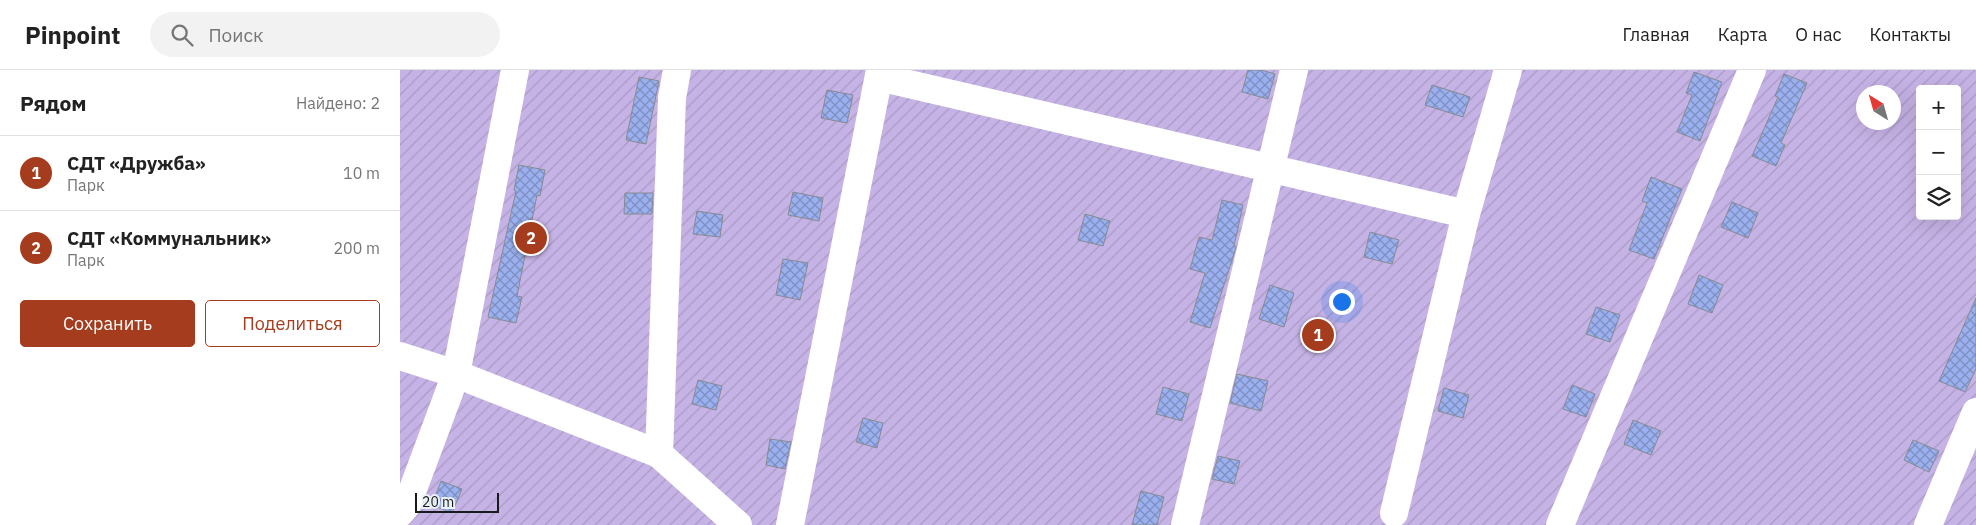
<!DOCTYPE html>
<html lang="ru">
<head>
<meta charset="utf-8">
<style>
  :root { --surface:#fff; --page:#f2f2f2; --text:#222; --muted:#767676; --line:#e0e0e0; --accent:#a43c1d }
  body { margin:0; font-family:"IBM Plex Sans",sans-serif; background:var(--page); color:var(--text) }
  .controls { position:absolute; right:15px; top:15px; display:grid; overflow:hidden; border-radius:5px; box-shadow:0 5px 20px #0002 }
  .controls button { width:45px; height:45px; display:grid; place-items:center; padding:0; border:0; border-bottom:1px solid var(--line); background:var(--surface); color:var(--text); font:25px sans-serif }
  .compass { position:absolute; left:1456px; top:15px; width:45px; height:45px; border-radius:50%; background:var(--surface); box-shadow:0 5px 20px #0002; rotate:323deg }
  .scale { position:absolute; left:15px; bottom:12px; width:84px; box-sizing:border-box; padding-left:5px; border:2px solid #181b1c; border-top:0; font-size:14px; line-height:18px; white-space:nowrap; color:#181b1c; -webkit-text-stroke:4px #e9f0f6; paint-order:stroke }
  .you { position:absolute; left:941px; top:231px; width:18px; height:18px; margin:-12px; border:4px solid #fff; border-radius:50%; background:#1a73e8; box-shadow:0 0 0 8px #1a73e833 }
  .badge { display:grid; place-items:center; width:32px; height:32px; border-radius:50%; background:var(--accent); color:#fff; font-size:16px; font-weight:700 }
  .pin { position:absolute; translate:-50% -50%; border:2px solid #fff; box-shadow:0 1px 5px #0006 }
  .list { margin:0; padding:0; list-style:none }
  h2 { display:flex; justify-content:space-between; align-items:center; height:65px; margin:0; padding:0 20px; font-size:21px }
  h2 small { font-size:16px; font-weight:400; color:var(--muted) }
  .list li { display:grid; grid-template-columns:32px 1fr auto; gap:15px; align-items:center; box-sizing:border-box; height:75px; padding:0 20px; border-top:1px solid var(--line) }
  .list b { display:block; font-size:19px; white-space:nowrap }
  .list p { margin:0; font-size:16px; white-space:nowrap; color:var(--muted) }
  .list em { font-size:16px; font-style:normal; color:var(--muted) }
  .actions { display:flex; gap:10px; padding:15px 20px }
  .actions a { flex:1; padding:11px 0; border:1px solid var(--accent); border-radius:5px; text-align:center; font-size:18px; color:var(--accent) }
  .actions .main { background:var(--accent); color:#fff }
  .icon { flex:none; width:28px; height:28px; fill:none; stroke:currentColor; stroke-width:2; stroke-linecap:round; stroke-linejoin:round }
  .map { position:relative; flex:none; width:1576px; height:455px; overflow:hidden }
  header { display:flex; align-items:center; gap:30px; box-sizing:border-box; height:70px; padding:0 25px; background:var(--surface); border-bottom:1px solid var(--line) }
  header strong { font-size:24px }
  nav { display:flex; gap:28px; margin-inline-start:auto; font-size:18px }
  .search { width:350px; height:45px; background:var(--page); display:flex; align-items:center; gap:12px; box-sizing:border-box; padding:0 18px; border-radius:28px; color:var(--muted); font-size:19px }
  main { display:flex }
  aside { flex:1; background:var(--surface) }
  .map>svg:first-child { display:block }
</style>
</head>
<body>
<header>
<strong>Pinpoint</strong>
<div class="search"><svg class="icon" aria-label="search" viewBox="0 0 24 24"><circle cx="10" cy="10" r="6"/><path d="M15 15l6 6"/></svg>Поиск</div>
<nav><a>Главная</a><a>Карта</a><a>О нас</a><a>Контакты</a></nav>
</header>
<main>
<aside>
<h2>Рядом<small>Найдено: 2</small></h2>
<ul class="list">
<li><span class="badge">1</span><div><b>СДТ «Дружба»</b><p>Парк</p></div><em>10 m</em></li>
<li><span class="badge">2</span><div><b>СДТ «Коммунальник»</b><p>Парк</p></div><em>200 m</em></li>
</ul>
<div class="actions"><a class="main">Сохранить</a><a>Поделиться</a></div>
</aside>
<div class="map">
<svg width="1576" height="455" viewBox="0 0 1576 455">
  <defs>
    <pattern id="garden-furrows" width="10" height="10" patternUnits="userSpaceOnUse" patternTransform="scale(1.25)"><rect width="10" height="10" fill="#c6b3e6"/><path d="M-1 1l2-2M0 10L10 0M9 11l2-2" fill="none" stroke="#a999c5"/></pattern>
    <pattern id="building-cross-hatch" width="8" height="8" patternUnits="userSpaceOnUse" patternTransform="scale(1.25)"><rect width="8" height="8" fill="#9bb0ee"/><path d="M0 0l8 8M0 8l8-8" fill="none" stroke="#7d8ec0"/></pattern>
  </defs>
  <rect width="100%" height="100%" fill="#dce3e8"/>
  <path fill="url(#garden-furrows)" fill-rule="evenodd" d="M 0,0 L 1576,0 L 1576,455 L 0,455 ZM 1520,19 L 1557,19 L 1557,146 L 1520,146 ZM 1464,22 L 1494,22 L 1494,52 L 1464,52 Z"/>
  <g fill="url(#building-cross-hatch)" stroke="#878a91">
    <polygon points="848,0 861,0 875,4 868,29 842,22"/>
    <polygon points="1294,2 1322,12 1300,71 1277,62 1292,25 1286,23"/>
    <polygon points="1384,4 1407,13 1381,73 1385,75 1376,96 1352,86 1378,27 1375,26"/>
    <polygon points="239,7 259,11 246,74 226,70"/>
    <polygon points="1032,15 1070,27 1063,47 1025,35"/>
    <polygon points="427,20 453,25 447,53 421,48"/>
    <polygon points="119,95 145,100 140,126 137,125 117,226 122,227 116,253 88,247 116,121 114,120"/>
    <polygon points="1251,107 1282,119 1254,189 1229,180 1247,133 1242,131"/>
    <polygon points="393,122 423,128 419,151 388,145"/>
    <polygon points="225,123 253,123 252,144 224,144"/>
    <polygon points="822,130 843,135 834,176 836,177 834,184 810,258 790,252 805,203 790,199 799,167 812,170"/>
    <polygon points="1332,132 1358,143 1348,168 1321,157"/>
    <polygon points="297,141 323,145 320,167 293,164"/>
    <polygon points="685,144 710,151 703,176 678,170"/>
    <polygon points="970,162 999,170 992,194 964,187"/>
    <polygon points="383,189 408,193 400,230 376,225"/>
    <polygon points="1299,205 1323,215 1312,243 1288,234"/>
    <polygon points="870,215 894,223 884,257 859,249"/>
    <polygon points="1576,228 1576,299 1565,322 1539,311"/>
    <polygon points="1196,237 1220,245 1210,272 1186,264"/>
    <polygon points="837,304 868,311 861,341 830,333"/>
    <polygon points="298,310 322,316 316,340 292,334"/>
    <polygon points="1172,315 1195,324 1186,347 1163,339"/>
    <polygon points="763,317 789,324 782,351 756,344"/>
    <polygon points="1044,318 1069,325 1063,348 1038,341"/>
    <polygon points="463,348 483,353 477,378 456,372"/>
    <polygon points="1233,350 1261,361 1251,385 1224,374"/>
    <polygon points="370,369 391,372 385,399 366,395"/>
    <polygon points="1513,370 1539,381 1529,402 1504,390"/>
    <polygon points="818,386 840,391 834,414 812,409"/>
    <polygon points="41,411 62,419 52,443 32,435"/>
    <polygon points="741,421 764,427 757,455 732,455"/>
  </g>
  <g fill="none" stroke-linecap="round" stroke-linejoin="round">
    <g stroke="#fff" stroke-width="28">
      <polyline points="479,7 1066,144"/>
      <polyline points="0,286 56,304 259,384 338,455"/>
      <polyline points="259,384 272,28 277,0"/>
      <polyline points="0,443 7,435 56,304 115,0"/>
      <polyline points="994,443 1066,144 1108,0"/>
      <polyline points="390,455 480,0"/>
      <polyline points="785,455 894,0"/>
      <polyline points="1160,455 1352,0"/>
      <polyline points="1528,455 1576,342"/>
    </g>
  </g>
</svg>
<div class="controls">
<button>+</button>
<button>−</button>
<button><svg class="icon" aria-label="layers" viewBox="0 0 24 24"><path d="M12 4l9 5-9 5-9-5zM3 14l9 5 9-5"/></svg></button>
</div>
<svg class="compass" viewBox="-18 -18 36 36"><path d="M0-13l5 13h-10z" fill="#e53935"/><path d="M0 13l5-13h-10z" fill="#767676"/></svg>
<div class="scale">20 m</div>
<div class="you"></div>
<div class="pin badge" style="left:918px;top:265px">1</div>
<div class="pin badge" style="left:131px;top:168px">2</div>
</div>
</main>
</body>
</html>
